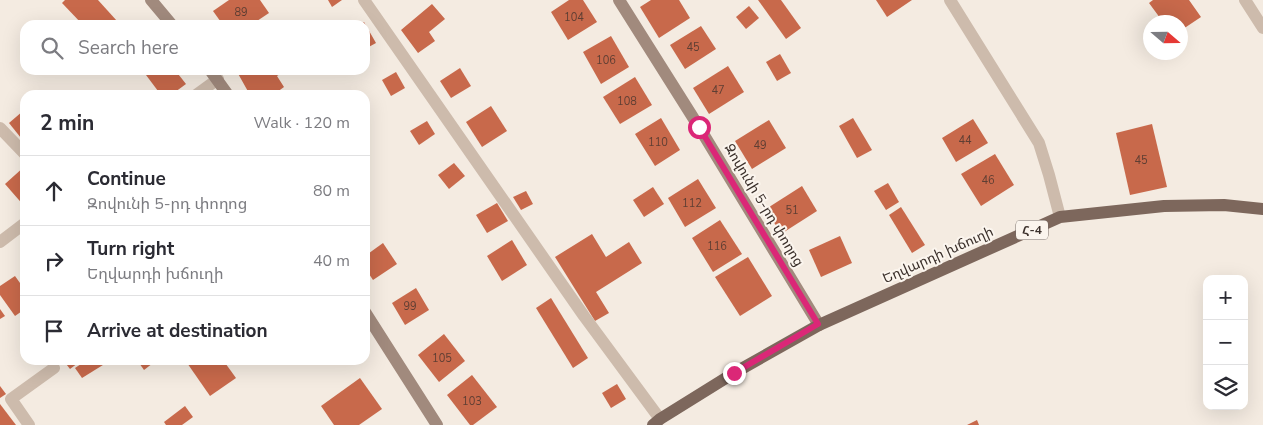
<!DOCTYPE html>
<html lang="en">
<head>
<meta charset="utf-8">
<style>
  :root { --surface:#fff; --page:#f2f2f3; --text:#2b2b33; --muted:#7c7c81; --line:#e1e1e2 }
  body { margin:0; font-family:"Nunito Sans","Noto Sans Armenian",sans-serif; background:var(--page); color:var(--text) }
  .controls { position:absolute; right:15px; bottom:15px; display:grid; overflow:hidden; border-radius:10px; box-shadow:0 5px 20px #0002 }
  .controls button { width:45px; height:45px; display:grid; place-items:center; padding:0; border:0; border-bottom:1px solid var(--line); background:var(--surface); color:var(--text); font:25px sans-serif }
  .compass { position:absolute; left:1143px; top:15px; width:45px; height:45px; border-radius:50%; background:var(--surface); box-shadow:0 5px 20px #0002; rotate:110deg }
  .stop { position:absolute; width:15px; height:15px; margin:-11px; border:4px solid #db2777; border-radius:50%; background:#fff }
  .stop.end { background:#db2777; border-color:#fff; box-shadow:0 1px 5px #0008 }
  .list { margin:0; padding:0; list-style:none }
  h2 { display:flex; justify-content:space-between; align-items:center; height:65px; margin:0; padding:0 20px; font-size:21px }
  h2 small { font-size:16px; font-weight:400; color:var(--muted) }
  .list li { display:grid; grid-template-columns:32px 1fr auto; gap:15px; align-items:center; box-sizing:border-box; height:70px; padding:0 20px; border-top:1px solid var(--line) }
  .list b { display:block; font-size:19px; white-space:nowrap }
  .list p { margin:0; font-size:16px; white-space:nowrap; color:var(--muted) }
  .list em { font-size:16px; font-style:normal; color:var(--muted) }
  .icon { flex:none; width:28px; height:28px; fill:none; stroke:currentColor; stroke-width:2; stroke-linecap:round; stroke-linejoin:round }
  .map { position:relative; flex:none; width:1263px; height:425px; overflow:hidden }
  .search { position:absolute; background:var(--surface); box-shadow:0 5px 20px #0002; left:20px; top:20px; width:350px; height:55px; display:flex; align-items:center; gap:12px; box-sizing:border-box; padding:0 18px; border-radius:15px; color:var(--muted); font-size:19px }
  .panel { position:absolute; background:var(--surface); box-shadow:0 5px 20px #0002; left:20px; top:90px; width:350px; height:275px; border-radius:15px }
  .map>svg:first-child { display:block }
</style>
</head>
<body>
<div class="map">
<svg width="1263" height="425" viewBox="0 0 1263 425">
  <rect width="100%" height="100%" fill="#f4ebe1"/>
  <g fill="#c8694b">
    <polygon points="65,0 98,0 117,21 113,25 83,25 62,3"/>
    <polygon points="229,0 260,0 269,13 251,25 223,25 213,11"/>
    <polygon points="328,0 342,0 332,7"/>
    <polygon points="569,0 583,0 597,22 568,40 551,12"/>
    <polygon points="651,0 679,0 690,18 659,38 640,7"/>
    <polygon points="758,0 781,0 801,28 786,39"/>
    <polygon points="876,0 912,0 887,17"/>
    <polygon points="1153,0 1189,0 1201,17 1180,31 1180,22 1163,22 1149,3"/>
    <polygon points="432,4 445,19 429,32 435,41 418,53 401,30"/>
    <polygon points="749,6 759,18 746,29 736,17"/>
    <polygon points="364,22 376,43 365,49 365,25 359,25"/>
    <polygon points="701,26 716,49 685,69 670,45"/>
    <polygon points="611,36 629,67 601,84 583,52"/>
    <polygon points="780,54 791,73 777,81 766,62"/>
    <polygon points="728,66 744,92 709,114 693,88"/>
    <polygon points="460,68 471,86 451,98 440,81"/>
    <polygon points="153,70 175,70 186,84 171,95 161,95 146,75"/>
    <polygon points="236,70 282,70 283,72 277,76 284,87 273,95 250,95"/>
    <polygon points="396,72 405,88 391,96 382,80"/>
    <polygon points="635,77 652,105 620,124 603,97"/>
    <polygon points="491,106 507,131 482,147 466,122"/>
    <polygon points="23,111 25,113 25,143 9,123"/>
    <polygon points="661,118 680,150 655,166 635,134"/>
    <polygon points="853,118 872,150 857,158 839,126"/>
    <polygon points="973,119 988,143 956,162 942,138"/>
    <polygon points="769,120 786,148 752,169 735,141"/>
    <polygon points="427,121 435,134 419,145 410,131"/>
    <polygon points="1152,124 1167,187 1130,195 1116,133"/>
    <polygon points="995,154 1014,185 981,206 961,174"/>
    <polygon points="454,163 465,176 449,189 438,175"/>
    <polygon points="25,166 25,207 5,184"/>
    <polygon points="698,179 716,208 685,227 668,198"/>
    <polygon points="888,183 899,202 886,210 874,191"/>
    <polygon points="802,186 817,211 781,234 766,209"/>
    <polygon points="653,187 664,204 644,217 633,200"/>
    <polygon points="526,191 533,204 521,210 513,197"/>
    <polygon points="497,203 508,221 487,233 476,215"/>
    <polygon points="901,207 925,245 912,253 889,215"/>
    <polygon points="720,220 742,254 713,272 692,238"/>
    <polygon points="592,234 606,257 629,242 642,263 596,292 609,313 595,321 555,257"/>
    <polygon points="840,236 852,263 821,277 809,250"/>
    <polygon points="512,240 527,265 502,281 487,256"/>
    <polygon points="383,243 397,264 373,280 365,268 365,256"/>
    <polygon points="748,257 772,296 740,316 715,277"/>
    <polygon points="15,276 25,290 25,309 15,316 0,295 0,286"/>
    <polygon points="416,288 429,310 405,325 392,303"/>
    <polygon points="551,298 588,358 573,368 536,308"/>
    <polygon points="0,309 5,316 0,319"/>
    <polygon points="444,334 465,361 439,382 418,355"/>
    <polygon points="63,360 82,360 70,369"/>
    <polygon points="87,360 111,360 82,378 75,368"/>
    <polygon points="137,360 157,360 144,370"/>
    <polygon points="185,360 223,360 236,378 210,396"/>
    <polygon points="472,375 497,407 473,425 470,425 447,395"/>
    <polygon points="360,378 382,409 359,425 334,425 321,406"/>
    <polygon points="617,384 626,399 611,408 602,393"/>
    <polygon points="0,386 6,394 0,398"/>
    <polygon points="0,404 16,425 0,425"/>
    <polygon points="185,406 193,417 182,425 166,425 164,422"/>
    <polygon points="977,420 979,425 967,425"/>
  </g>
  <g fill="none" stroke-linecap="round" stroke-linejoin="round">
    <g stroke="#cdbbac" stroke-width="12">
      <polyline points="364,0 584,316 660,419"/>
      <polyline points="950,0 1039,143 1049,175 1060,217"/>
      <polyline points="1245,0 1263,28"/>
      <polyline points="196,95 218,79"/>
      <polyline points="0,128 25,154"/>
      <polyline points="0,242 25,223"/>
      <polyline points="29,425 11,399 54,368"/>
    </g>
    <g stroke="#a18a7d" stroke-width="12">
      <polyline points="151,0 172,25"/>
      <polyline points="619,0 699,127 819,325"/>
      <polyline points="210,70 228,95"/>
      <polyline points="365,312 437,425"/>
    </g>
    <polyline stroke="#7d675c" stroke-width="12" points="653,425 660,419 734,373 819,325 1060,217 1164,206 1224,205 1263,209"/>
  </g>
  <g fill="none" stroke-linecap="round" stroke-linejoin="round">
    <polyline stroke="#db2777" stroke-width="6" points="699,127 818,324 734,373"/>
  </g>
  <g text-anchor="middle" dominant-baseline="central" stroke-width="4" stroke-linejoin="round" paint-order="stroke">
    <g font-size="11" fill="#5e3e33">
      <text x="241" y="12">89</text>
      <text x="574" y="17">104</text>
      <text x="693" y="47">45</text>
      <text x="606" y="60">106</text>
      <text x="718" y="90">47</text>
      <text x="627" y="101">108</text>
      <text x="965" y="140">44</text>
      <text x="658" y="142">110</text>
      <text x="760" y="145">49</text>
      <text x="1141" y="160">45</text>
      <text x="988" y="180">46</text>
      <text x="692" y="203">112</text>
      <text x="792" y="210">51</text>
      <text x="717" y="246">116</text>
      <text x="410" y="306">99</text>
      <text x="442" y="358">105</text>
      <text x="472" y="401">103</text>
    </g>
    <rect fill="#fbf5ee" stroke="#756b66" stroke-width="1" x="1016" y="220.5" width="32" height="19" rx="4"/>
    <g font-size="12" font-weight="bold" fill="#3b302b">
      <text x="1032" y="230">Հ-4</text>
    </g>
    <g font-size="14" fill="#3b302b" stroke="#fbf5ee">
      <text transform="translate(764 205) rotate(59)">Զովունի 5-րդ փողոց</text>
      <text transform="translate(938 255) rotate(-24)">Եղվարդի խճուղի</text>
    </g>
  </g>
</svg>
<div class="controls">
<button>+</button>
<button>−</button>
<button><svg class="icon" aria-label="layers" viewBox="0 0 24 24"><path d="M12 4l9 5-9 5-9-5zM3 14l9 5 9-5"/></svg></button>
</div>
<svg class="compass" viewBox="-18 -18 36 36"><path d="M0-13l5 13h-10z" fill="#e53935"/><path d="M0 13l5-13h-10z" fill="#7c7c81"/></svg>
<div class="stop" style="left:699px;top:127px"></div>
<div class="stop end" style="left:734px;top:373px"></div>
<div class="search"><svg class="icon" aria-label="search" viewBox="0 0 24 24"><circle cx="10" cy="10" r="6"/><path d="M15 15l6 6"/></svg>Search here</div>
<section class="panel">
<h2>2 min<small>Walk · 120 m</small></h2>
<ul class="list">
<li><svg class="icon" aria-label="ahead" viewBox="0 0 24 24"><path d="M12 20V5M6 11l6-6 6 6"/></svg><div><b>Continue</b><p>Զովունի 5-րդ փողոց</p></div><em>80 m</em></li>
<li><svg class="icon" aria-label="right" viewBox="0 0 24 24"><path d="M7 20v-9h11M14 6l5 5-5 5"/></svg><div><b>Turn right</b><p>Եղվարդի խճուղի</p></div><em>40 m</em></li>
<li><svg class="icon" aria-label="arrive" viewBox="0 0 24 24"><path d="M6 21V4h12l-3 4 3 4H6"/></svg><div><b>Arrive at destination</b></div></li>
</ul>
</section>
</div>
</body>
</html>
